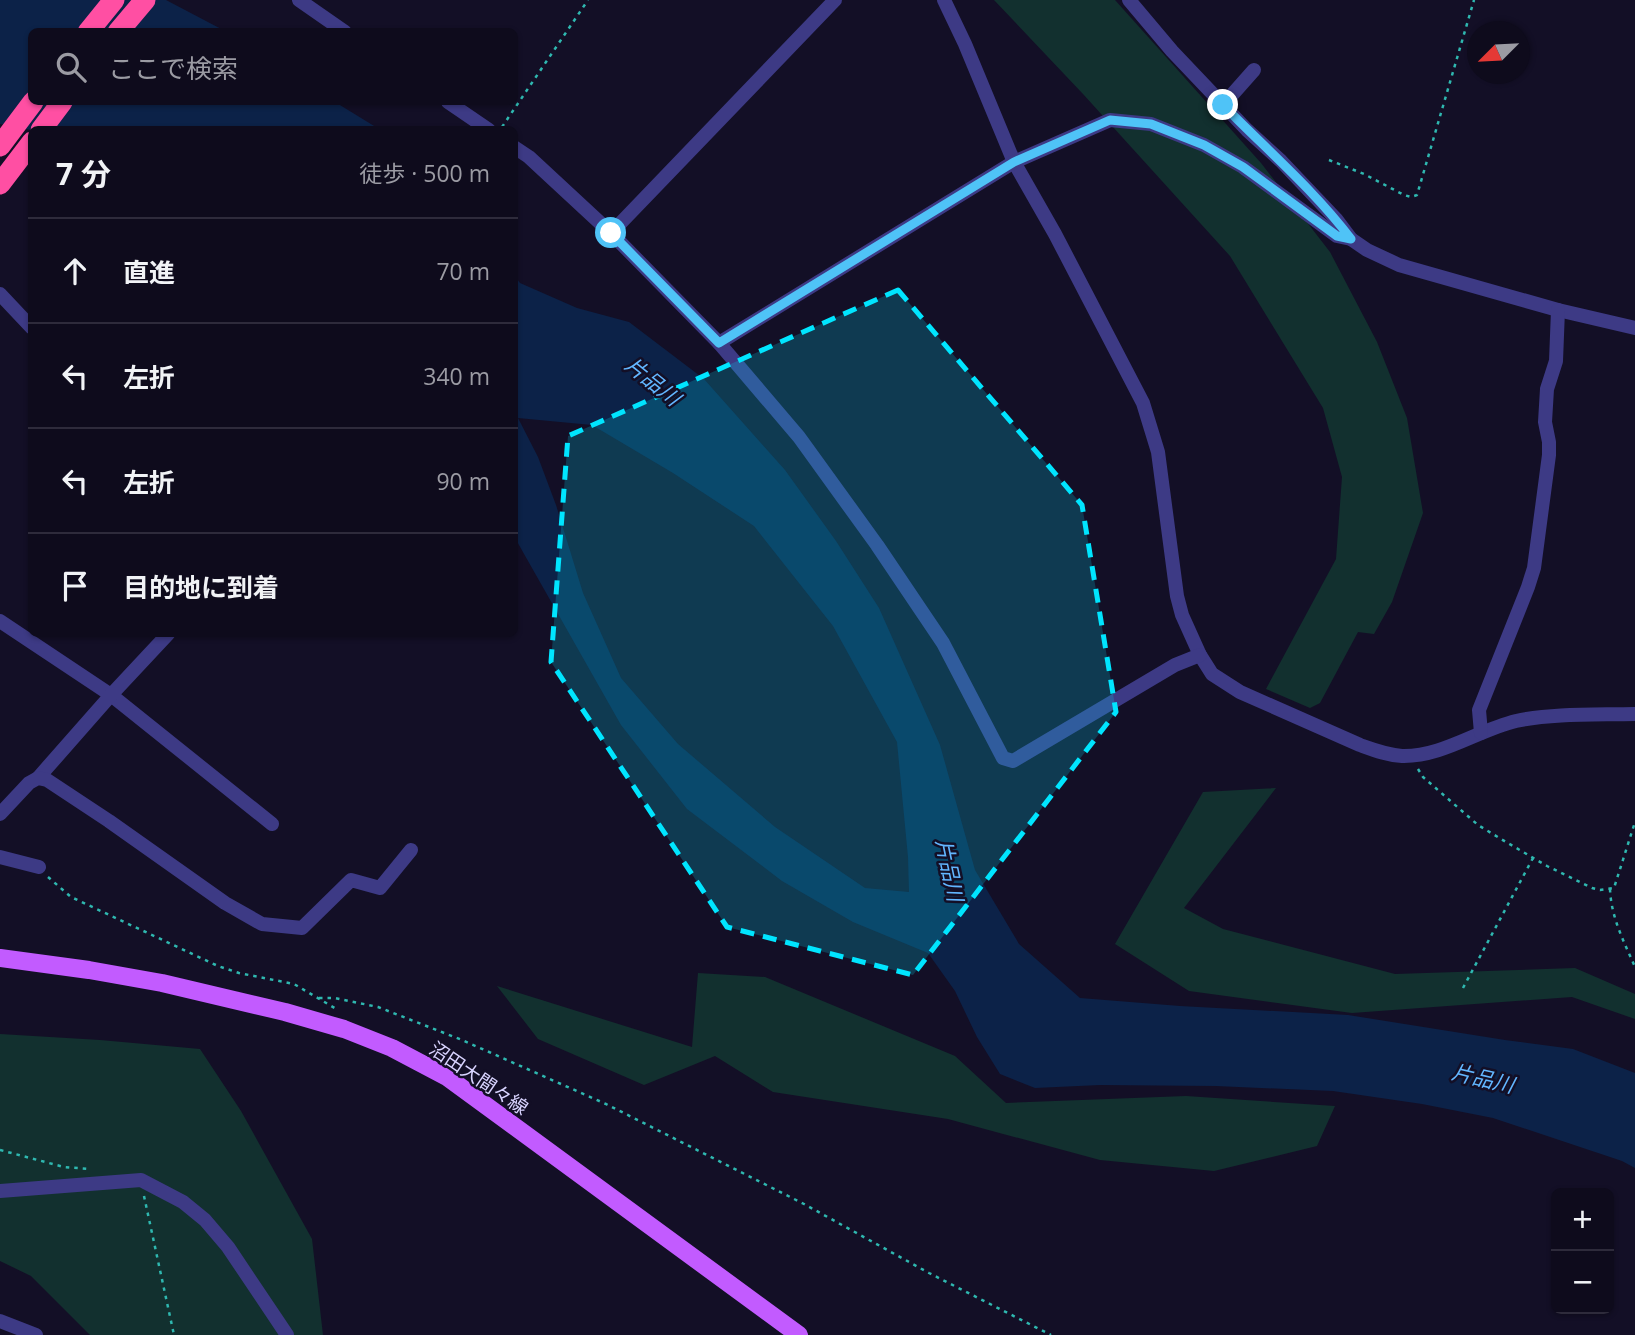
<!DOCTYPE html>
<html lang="ja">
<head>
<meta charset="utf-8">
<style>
  :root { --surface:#0e0b1c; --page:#171425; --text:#f1f3f6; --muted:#9b9ba3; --line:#2e2b3b }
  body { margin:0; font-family:"Open Sans","Noto Sans JP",sans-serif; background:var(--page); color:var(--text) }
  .controls { position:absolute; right:21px; bottom:21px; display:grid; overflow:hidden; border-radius:10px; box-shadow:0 2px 5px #0004 }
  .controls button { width:63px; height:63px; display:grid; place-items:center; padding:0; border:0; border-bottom:2px solid var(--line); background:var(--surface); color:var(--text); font:35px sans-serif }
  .compass { position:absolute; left:1467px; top:21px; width:63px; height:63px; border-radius:50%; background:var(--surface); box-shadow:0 2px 5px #0004; rotate:246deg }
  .stop { position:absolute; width:21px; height:21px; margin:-16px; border:5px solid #4fc3f7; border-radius:50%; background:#fff }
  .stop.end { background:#4fc3f7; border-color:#fff; box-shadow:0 2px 7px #0008 }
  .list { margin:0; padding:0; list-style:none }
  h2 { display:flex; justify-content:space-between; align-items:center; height:91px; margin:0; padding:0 28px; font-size:30px }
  h2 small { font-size:23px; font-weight:400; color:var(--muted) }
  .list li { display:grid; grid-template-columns:46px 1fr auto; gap:21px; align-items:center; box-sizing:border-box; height:105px; padding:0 28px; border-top:2px solid var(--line) }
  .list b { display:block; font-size:26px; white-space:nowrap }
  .list em { font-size:23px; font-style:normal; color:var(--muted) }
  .icon { flex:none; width:38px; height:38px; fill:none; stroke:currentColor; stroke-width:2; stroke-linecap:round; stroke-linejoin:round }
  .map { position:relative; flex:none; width:1635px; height:1335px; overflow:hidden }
  .search { position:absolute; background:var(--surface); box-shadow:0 2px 5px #0004; left:28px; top:28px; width:490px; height:77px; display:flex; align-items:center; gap:18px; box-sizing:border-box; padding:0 24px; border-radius:10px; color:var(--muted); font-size:26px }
  .panel { position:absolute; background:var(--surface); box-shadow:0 2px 5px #0004; left:28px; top:126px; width:490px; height:511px; border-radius:10px }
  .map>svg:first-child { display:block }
</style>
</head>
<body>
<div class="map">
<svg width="1635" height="1335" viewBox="0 0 1635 1335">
  <rect width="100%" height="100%" fill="#130f26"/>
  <g fill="#12302f">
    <polygon points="994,0 1115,0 1261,163 1330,252 1377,342 1407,418 1423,513 1392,602 1374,634 1358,632 1320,703 1310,708 1266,689 1336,559 1342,477 1323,408 1230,256 1083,94"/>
    <polygon points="1276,788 1184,908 1223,929 1395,974 1575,968 1635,994 1635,1019 1572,997 1352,1013 1189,991 1115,944 1203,792"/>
    <polygon points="698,973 765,977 955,1056 1006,1103 1186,1096 1335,1106 1317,1146 1214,1171 1100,1160 948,1119 773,1092 715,1056 644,1085 538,1039 497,986 692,1047"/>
    <polygon points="0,1034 100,1040 200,1049 241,1111 312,1239 323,1335 90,1335 31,1276 0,1261"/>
  </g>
  <g fill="#0c2248" fill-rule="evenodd">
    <polygon points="0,0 166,0 225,31 32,32 32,102 335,102 379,129 31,130 0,124"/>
    <path d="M 514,275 L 520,283 L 577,308 L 629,322 L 704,379 L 785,470 L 836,541 L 879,608 L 940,745 L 975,870 L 1019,944 L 1080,998 L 1180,1006 L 1348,1015 L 1505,1040 L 1573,1049 L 1635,1073 L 1635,1168 L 1622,1161 L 1493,1118 L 1422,1104 L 1333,1091 L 1216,1086 L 1100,1085 L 1035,1088 L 1000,1074 L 977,1037 L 955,991 L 928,953 L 853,922 L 782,881 L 687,809 L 621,725 L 515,538 ZM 518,418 L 592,425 L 673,473 L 754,526 L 833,626 L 897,742 L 908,857 L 909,892 L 865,888 L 775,827 L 678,744 L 621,678 L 583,593 L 556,505 L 538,457 Z"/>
  </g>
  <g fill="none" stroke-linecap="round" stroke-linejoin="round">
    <g stroke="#2fb8b0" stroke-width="2.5" stroke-dasharray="3.5 5" stroke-linecap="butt">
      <polyline points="502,127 588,0"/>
      <polyline points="1329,160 1364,174 1404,195 1411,197 1417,195 1474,0"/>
      <polyline points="1418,769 1423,777 1478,825 1501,839 1547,866 1592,888 1600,890 1614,888 1635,822"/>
      <polyline points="48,877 71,897 218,966 239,973 294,984 338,1010"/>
      <path d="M 1610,889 C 1611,917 1624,942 1635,967"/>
      <polyline points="1463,988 1533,858"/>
      <polyline points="319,998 335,998 378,1007 462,1040 606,1104 804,1204 929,1273 1051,1335"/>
      <polyline points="0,1150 64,1167 89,1169"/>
      <polyline points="144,1196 174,1335"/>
    </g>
    <g stroke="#3d3a85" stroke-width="14">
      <polyline points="299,0 345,32"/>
      <path d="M 944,0 L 965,44 L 1014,162 L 1055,234 L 1143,403 L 1158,452 L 1177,596 L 1182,615 L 1200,655 L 1212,674 L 1240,692 L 1360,745 C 1374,750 1387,755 1402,756 C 1442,757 1478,730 1516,721 C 1554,713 1596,715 1635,714"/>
      <polyline points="1129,0 1172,51 1247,130 1281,161 1336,219 1351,239 1367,250 1399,265 1558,310 1635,328"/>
      <polyline points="448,102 489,130"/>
      <polyline points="1223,105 1254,70"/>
      <polyline points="514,147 529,157 611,233 719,343 799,437 877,545 943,643 1003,758 1013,761 1175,665 1200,655"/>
      <polyline points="611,233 835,0"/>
      <polyline points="0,294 32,328"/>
      <polyline points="719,343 1014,162 1110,120 1151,124 1204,145 1243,167 1337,236 1351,239"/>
      <polyline points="0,621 111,695 272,824"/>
      <polyline points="1481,733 1479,710 1528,587 1534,568 1549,455 1549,442 1545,422 1547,389 1556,361 1558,310"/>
      <polyline points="38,778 111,695 168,634"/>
      <polyline points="0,814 29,783 38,778 47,780 109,821 225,903 262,924 302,928 351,880 380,888 411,850"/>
      <polyline points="0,857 39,867"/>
      <polyline points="0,1191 141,1180 183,1202 205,1220 228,1247 287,1335"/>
      <polyline points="0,1321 36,1335"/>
    </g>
    <polyline stroke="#c25bff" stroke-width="18" points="0,958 89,970 162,983 285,1012 344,1029 392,1048 447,1077 799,1335"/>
    <g stroke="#ff4fa3" stroke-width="21">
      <polyline points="88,32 114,0"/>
      <polyline points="118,32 145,0"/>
      <polyline points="41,130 62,102"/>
      <polyline points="0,146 33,102"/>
      <polyline points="0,184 32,142"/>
    </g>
  </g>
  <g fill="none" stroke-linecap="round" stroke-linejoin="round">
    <path stroke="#4fc3f7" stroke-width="9" d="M 611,233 L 719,343 L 1014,162 L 1110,120 L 1151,124 L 1204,145 L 1243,167 L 1337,236 L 1351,239 C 1314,190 1266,149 1223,105"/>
  </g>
  <path fill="#00e5ff" fill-opacity="0.2" stroke="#00e5ff" stroke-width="5" stroke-dasharray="14 9" stroke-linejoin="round" d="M 898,290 L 1082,505 L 1116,712 L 913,975 L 727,927 L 551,662 L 568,436 Z"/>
  <g text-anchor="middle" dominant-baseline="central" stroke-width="5" stroke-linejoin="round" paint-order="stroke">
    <g font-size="19" fill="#d9d4ff" stroke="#130f26">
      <text transform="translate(479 1078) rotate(34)">沼田大間々線</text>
    </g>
    <g font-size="21" font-style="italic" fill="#62b6ff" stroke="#130f26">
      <text transform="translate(653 381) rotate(39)">片品川</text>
      <text transform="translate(950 870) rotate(78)">片品川</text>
      <text transform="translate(1483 1078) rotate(13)">片品川</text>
    </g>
  </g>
</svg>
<div class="controls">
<button>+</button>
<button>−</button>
</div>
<svg class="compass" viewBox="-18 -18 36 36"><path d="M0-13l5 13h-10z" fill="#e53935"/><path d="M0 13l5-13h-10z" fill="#9b9ba3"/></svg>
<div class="stop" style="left:611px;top:233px"></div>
<div class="stop end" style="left:1223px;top:105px"></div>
<div class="search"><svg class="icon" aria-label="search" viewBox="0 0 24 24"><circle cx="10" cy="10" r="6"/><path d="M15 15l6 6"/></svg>ここで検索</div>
<section class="panel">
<h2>7 分<small>徒歩 · 500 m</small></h2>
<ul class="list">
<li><svg class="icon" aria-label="ahead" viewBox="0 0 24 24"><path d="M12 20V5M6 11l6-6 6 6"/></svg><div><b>直進</b></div><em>70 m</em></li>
<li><svg class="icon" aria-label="left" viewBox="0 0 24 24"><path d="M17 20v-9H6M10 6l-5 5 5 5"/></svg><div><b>左折</b></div><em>340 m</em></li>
<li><svg class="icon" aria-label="left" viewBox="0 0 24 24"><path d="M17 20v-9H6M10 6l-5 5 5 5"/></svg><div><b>左折</b></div><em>90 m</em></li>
<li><svg class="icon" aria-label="arrive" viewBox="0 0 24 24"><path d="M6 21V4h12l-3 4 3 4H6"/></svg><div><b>目的地に到着</b></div></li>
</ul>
</section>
</div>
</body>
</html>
